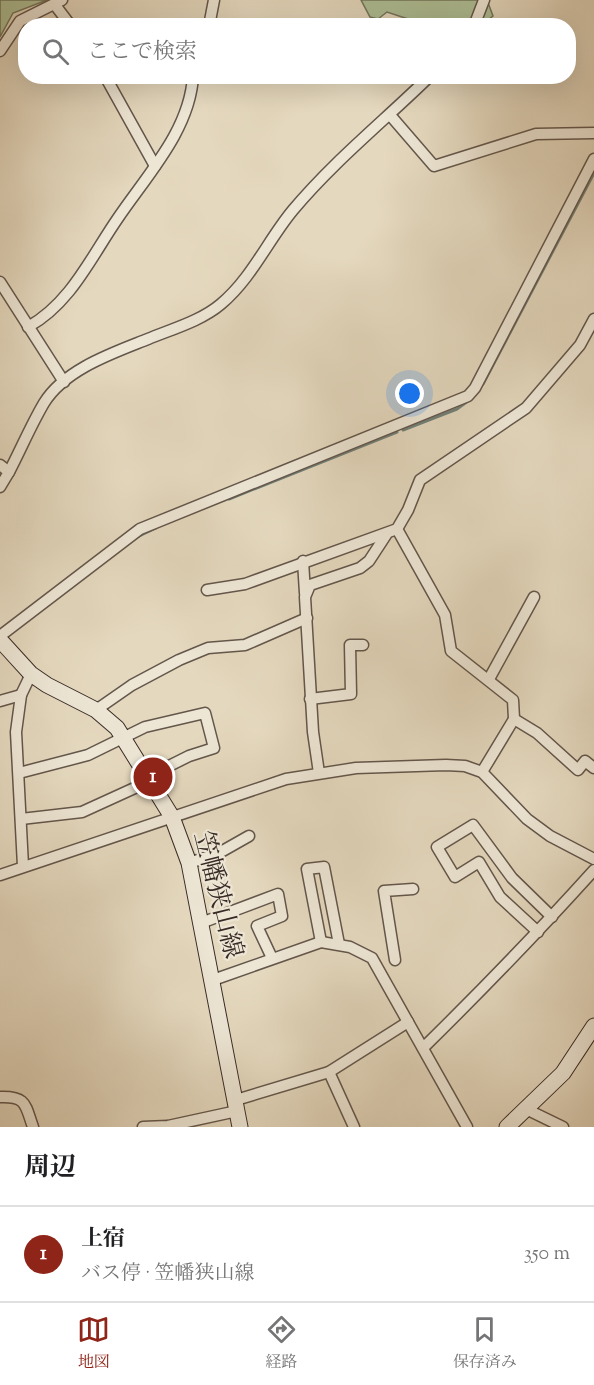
<!DOCTYPE html>
<html lang="ja">
<head>
<meta charset="utf-8">
<style>
  :root { --surface:#fff; --page:#f6f6f6; --text:#202124; --muted:#757577; --line:#e0e0e0; --accent:#8f2418 }
  body { margin:0; font-family:"Sorts Mill Goudy","Noto Serif JP",serif; background:var(--page); color:var(--text) }
  .you { position:absolute; left:410px; top:394px; width:21px; height:21px; margin:-15px; border:4px solid #fff; border-radius:50%; background:#1a73e8; box-shadow:0 0 0 9px #1a73e833 }
  .badge { display:grid; place-items:center; width:39px; height:39px; border-radius:50%; background:var(--accent); color:#fff; font-size:20px; font-weight:700 }
  .pin { position:absolute; translate:-50% -50%; border:3px solid #fff; box-shadow:0 2px 6px #0006 }
  .list { margin:0; padding:0; list-style:none }
  h2 { display:flex; justify-content:space-between; align-items:center; height:78px; margin:0; padding:0 24px; font-size:26px }
  h2 small { font-size:20px; font-weight:400; color:var(--muted) }
  .list li { display:grid; grid-template-columns:39px 1fr auto; gap:18px; align-items:center; box-sizing:border-box; height:96px; padding:0 24px; border-top:2px solid var(--line) }
  .list b { display:block; font-size:22px; white-space:nowrap }
  .list p { margin:0; font-size:20px; white-space:nowrap; color:var(--muted) }
  .list em { font-size:20px; font-style:normal; color:var(--muted) }
  .icon { flex:none; width:33px; height:33px; fill:none; stroke:currentColor; stroke-width:2; stroke-linecap:round; stroke-linejoin:round }
  .map { position:relative; flex:none; width:594px; height:1127px; overflow:hidden }
  .search { position:absolute; background:var(--surface); box-shadow:0 6px 24px #0002; left:18px; right:18px; top:18px; height:66px; display:flex; align-items:center; gap:15px; box-sizing:border-box; padding:0 21px; border-radius:24px; color:var(--muted); font-size:22px }
  .sheet { height:174px; background:var(--surface) }
  nav { display:flex; justify-content:space-around; align-items:center; box-sizing:border-box; height:84px; border-top:2px solid var(--line); background:var(--surface); font-size:16px; color:var(--muted) }
  nav a { display:grid; justify-items:center; gap:3px }
  nav .on { color:var(--accent) }
  .map>svg:first-child { display:block }
</style>
</head>
<body>
<div class="map">
<svg width="594" height="1127" viewBox="0 0 594 1127">
  <rect width="100%" height="100%" fill="#e4d8be"/>
  <filter id="stains"><feTurbulence type="fractalNoise" baseFrequency=".00333" numOctaves="4"/><feColorMatrix values="0 0 0 0 .2 0 0 0 0 .09 0 0 0 0 .02 0 0 0 .5 -.17"/></filter>
  <radialGradient id="worn" r=".72"><stop offset=".6" stop-color="#630" stop-opacity="0"/><stop offset="1" stop-color="#630" stop-opacity=".3"/></radialGradient>
  <g fill="#aec097" stroke="#73755e" stroke-width="1.5">
    <polygon points="0,0 47,0 13,13 0,37"/>
    <polygon points="361,0 487,0 493,16 481,25 415,25 411,20 387,12 378,19 370,17"/>
  </g>
  <g fill="none" stroke-linecap="round" stroke-linejoin="round">
    <g stroke="#70807a" stroke-width="3">
      <polyline points="483,384 594,173"/>
      <polyline points="403,430 457,409 472,398"/>
      <polyline points="229,499 397,432"/>
      <polyline points="137,537 156,528"/>
    </g>
    <defs>
      <g id="minor">
        <polyline points="55,5 71,26"/>
        <polyline points="209,26 214,0"/>
        <polyline points="474,26 484,0"/>
        <polyline points="0,51 20,21 62,0"/>
        <polyline points="105,76 155,166"/>
        <polyline points="390,115 434,166 536,134 594,133"/>
        <polyline points="0,282 64,382"/>
        <path d="M 28,327 C 71,303 91,257 118,218 C 147,175 190,130 193,76"/>
        <polyline points="0,465 9,472 0,487"/>
        <path d="M 9,472 C 21,449 31,425 44,403 C 65,369 113,353 148,339 C 172,329 201,321 221,304 C 252,278 268,240 293,210 C 334,161 384,121 430,76"/>
        <polyline points="397,529 445,615 451,651 513,700 514,719 482,772"/>
        <polyline points="303,561 305,593"/>
        <polyline points="207,590 245,584 397,529 408,510 420,480 526,408 580,345 594,319"/>
        <polyline points="0,636 140,529 468,396 475,388 594,159"/>
        <polyline points="489,679 534,597"/>
        <polyline points="310,699 351,694 350,645 363,645"/>
        <polyline points="0,701 21,695"/>
        <polyline points="96,710 132,685 179,660 208,648 245,645 307,618"/>
        <polyline points="514,719 537,733 578,770 585,761 594,768"/>
        <polyline points="19,773 88,755 145,727 205,713 214,748 189,756 147,777"/>
        <polyline points="319,773 313,732 305,597 310,585 360,568 369,561 386,535"/>
        <polyline points="21,819 82,812 150,781"/>
        <polyline points="189,863 219,853 249,836"/>
        <polyline points="23,866 16,732 21,695 31,674"/>
        <polyline points="0,875 286,779 356,768 446,765 465,766 482,772 527,819 550,836 594,859"/>
        <polyline points="201,923 278,894 282,916 257,926 272,958"/>
        <polyline points="538,932 500,897 479,862 455,877 437,847 473,825 512,878 552,917"/>
        <polyline points="321,942 307,869 324,867 339,944"/>
        <polyline points="395,960 384,891 413,889"/>
        <polyline points="213,980 321,942 350,947 372,958 467,1127"/>
        <path d="M 423,1048 C 482,990 539,931 594,870"/>
        <polyline points="329,1072 354,1127"/>
        <path d="M 0,1097 C 27,1096 25,1105 33,1127"/>
        <polyline points="236,1100 329,1072 408,1022"/>
        <polyline points="528,1110 563,1127"/>
        <polyline points="143,1127 168,1126 237,1111"/>
      </g>
      <g id="secondary">
        <polyline points="0,640 31,674 47,685 96,710 117,728 172,817 189,863 240,1127"/>
        <polyline points="507,1127 563,1073 594,1026"/>
      </g>
    </defs>
    <use href="#minor" stroke="#63564b" stroke-width="13"/>
    <use href="#secondary" stroke="#382a25" stroke-width="17"/>
    <use href="#minor" stroke="#ede6d5" stroke-width="10"/>
    <use href="#secondary" stroke="#ede6d5" stroke-width="15"/>
  </g>
  <g text-anchor="middle" dominant-baseline="central" stroke-width="4.5" stroke-linejoin="round" paint-order="stroke">
    <g font-size="26" fill="#382a25" stroke="#ede6d5">
      <text transform="translate(217 895) rotate(76)">笠幡狭山線</text>
    </g>
  </g>
  <rect width="100%" height="100%" filter="url(#stains)"/>
  <rect width="100%" height="100%" fill="url(#worn)"/>
</svg>
<div class="you"></div>
<div class="pin badge" style="left:153px;top:777px">1</div>
<div class="search"><svg class="icon" aria-label="search" viewBox="0 0 24 24"><circle cx="10" cy="10" r="6"/><path d="M15 15l6 6"/></svg>ここで検索</div>
</div>
<section class="sheet">
<h2>周辺<small></small></h2>
<ul class="list">
<li><span class="badge">1</span><div><b>上宿</b><p>バス停 · 笠幡狭山線</p></div><em>350 m</em></li>
</ul>
</section>
<nav>
<a class="on"><svg class="icon" aria-label="map" viewBox="0 0 24 24"><path d="M3 6l6-2 6 2 6-2v14l-6 2-6-2-6 2zM9 4v14M15 6v14"/></svg>地図</a>
<a><svg class="icon" aria-label="directions" viewBox="0 0 24 24"><path d="M12 3l9 9-9 9-9-9zM9 14v-3h6M13 9l2 2-2 2"/></svg>経路</a>
<a><svg class="icon" aria-label="saved" viewBox="0 0 24 24"><path d="M7 4h10v16l-5-4-5 4z"/></svg>保存済み</a>
</nav>
</body>
</html>
